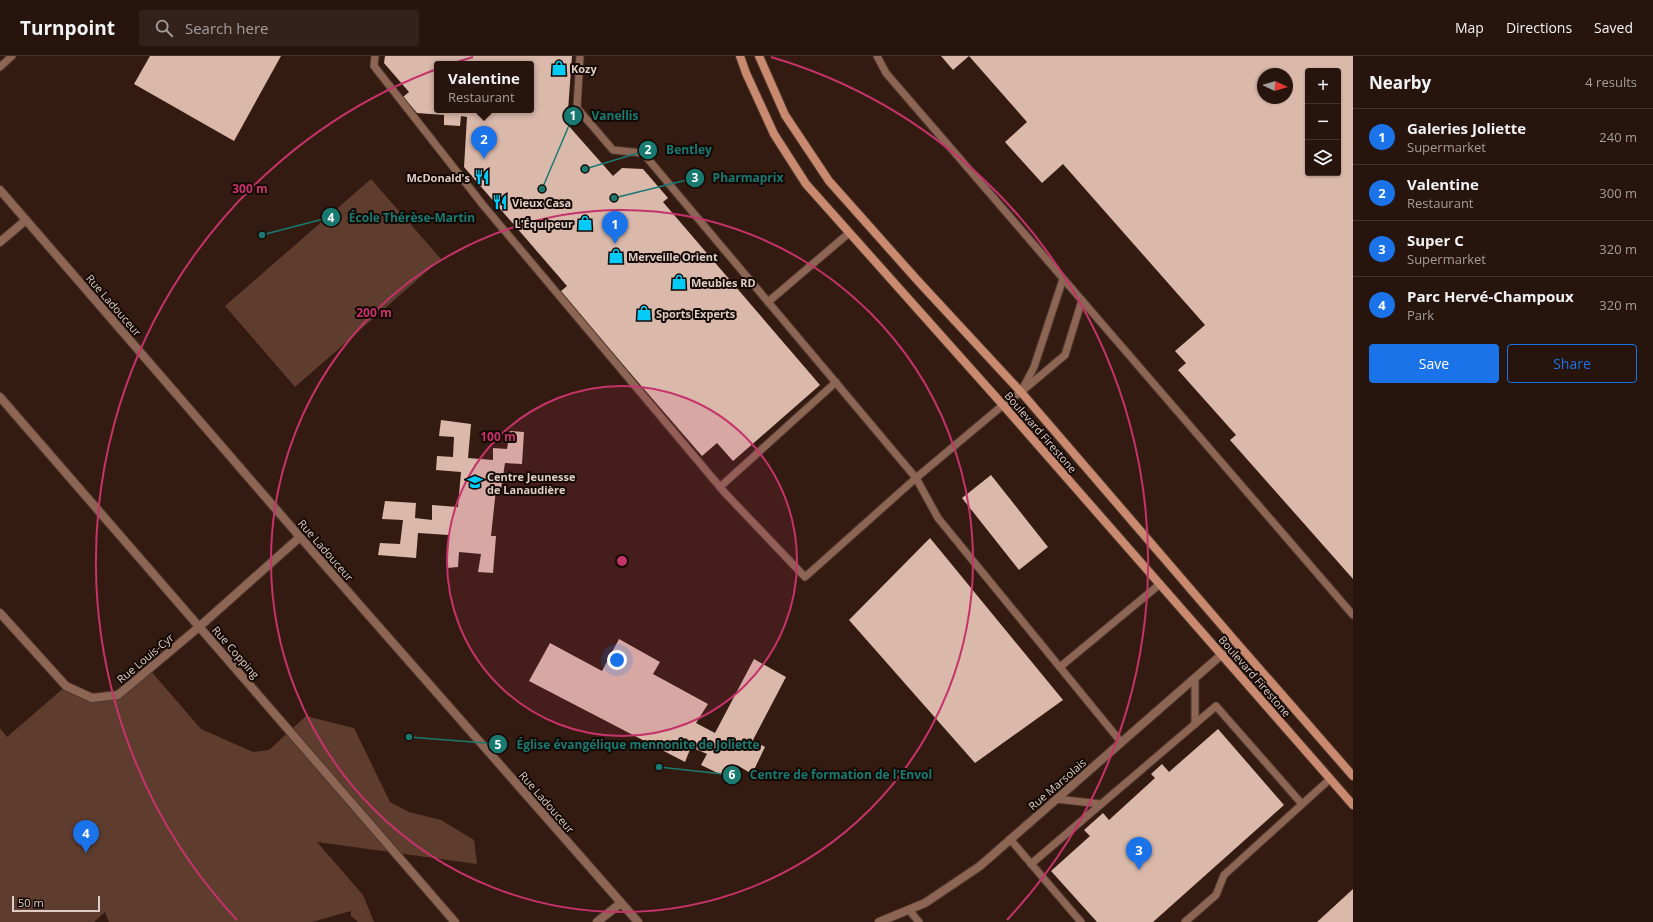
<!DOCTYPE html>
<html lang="en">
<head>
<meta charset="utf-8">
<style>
  :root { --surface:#27140d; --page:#33211b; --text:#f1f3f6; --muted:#a49e9d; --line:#43332e; --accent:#1a73e8 }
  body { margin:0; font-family:"Open Sans",sans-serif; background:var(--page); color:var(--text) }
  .controls { position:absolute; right:12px; top:12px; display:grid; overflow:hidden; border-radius:4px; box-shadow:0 1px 3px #0004 }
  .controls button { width:36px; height:36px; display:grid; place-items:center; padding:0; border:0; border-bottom:1px solid var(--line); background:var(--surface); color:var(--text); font:20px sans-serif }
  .compass { position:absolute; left:1257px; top:12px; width:36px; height:36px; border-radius:50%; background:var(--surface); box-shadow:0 1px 3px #0004; rotate:94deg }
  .scale { position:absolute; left:12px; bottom:10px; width:88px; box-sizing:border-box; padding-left:4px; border:2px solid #dfcec7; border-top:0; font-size:11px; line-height:14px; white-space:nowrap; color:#dfcec7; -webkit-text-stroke:3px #140905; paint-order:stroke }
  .you { position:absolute; left:617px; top:604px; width:14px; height:14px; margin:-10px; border:3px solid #fff; border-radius:50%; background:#1a73e8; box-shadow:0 0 0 6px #1a73e833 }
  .badge { display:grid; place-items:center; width:26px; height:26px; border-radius:50%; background:var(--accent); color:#fff; font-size:13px; font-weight:700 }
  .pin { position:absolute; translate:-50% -33px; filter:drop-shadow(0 1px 2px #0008) }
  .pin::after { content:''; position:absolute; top:21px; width:14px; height:12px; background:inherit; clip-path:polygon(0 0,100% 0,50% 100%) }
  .popup { position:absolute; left:434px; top:5px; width:100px; height:52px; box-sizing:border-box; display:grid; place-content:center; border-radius:4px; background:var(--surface); filter:drop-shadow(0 1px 3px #0005); font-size:13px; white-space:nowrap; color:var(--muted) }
  .popup b { font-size:15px; color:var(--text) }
  .popup::after { content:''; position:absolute; left:50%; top:100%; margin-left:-8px; border:8px solid transparent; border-top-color:var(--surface) }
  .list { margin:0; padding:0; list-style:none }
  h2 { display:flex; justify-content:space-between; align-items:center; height:52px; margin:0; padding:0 16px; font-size:17px }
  h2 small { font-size:13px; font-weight:400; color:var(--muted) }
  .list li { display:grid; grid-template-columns:26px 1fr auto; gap:12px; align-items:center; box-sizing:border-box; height:56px; padding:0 16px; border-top:1px solid var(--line) }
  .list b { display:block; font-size:15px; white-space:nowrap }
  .list p { margin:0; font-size:13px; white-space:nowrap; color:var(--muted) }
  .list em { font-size:13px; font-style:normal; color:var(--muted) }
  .actions { display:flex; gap:8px; padding:12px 16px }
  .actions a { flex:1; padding:9px 0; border:1px solid var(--accent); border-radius:4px; text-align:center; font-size:14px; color:var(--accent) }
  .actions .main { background:var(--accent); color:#fff }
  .icon { flex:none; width:22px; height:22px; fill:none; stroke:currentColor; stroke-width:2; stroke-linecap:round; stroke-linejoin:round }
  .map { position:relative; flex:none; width:1353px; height:866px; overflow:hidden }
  header { display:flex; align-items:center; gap:24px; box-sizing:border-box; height:56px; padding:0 20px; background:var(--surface); border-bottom:1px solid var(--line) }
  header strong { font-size:19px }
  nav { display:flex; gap:22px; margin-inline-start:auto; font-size:14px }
  .search { width:280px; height:36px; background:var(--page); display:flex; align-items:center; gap:10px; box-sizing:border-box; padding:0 14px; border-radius:4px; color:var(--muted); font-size:15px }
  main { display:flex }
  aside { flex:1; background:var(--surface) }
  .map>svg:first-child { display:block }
</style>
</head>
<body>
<header>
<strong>Turnpoint</strong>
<div class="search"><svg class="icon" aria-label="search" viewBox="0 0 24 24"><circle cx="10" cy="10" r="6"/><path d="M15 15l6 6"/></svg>Search here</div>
<nav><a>Map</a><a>Directions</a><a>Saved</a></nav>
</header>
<main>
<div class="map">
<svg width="1353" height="866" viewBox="0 0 1353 866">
  <rect width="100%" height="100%" fill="#341b11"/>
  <g fill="#5e3d2e">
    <polygon points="371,123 441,203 295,331 225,250"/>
    <polygon points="149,613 201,673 253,696 269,694 306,660 354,672 390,746 409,756 441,764 474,784 477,808 317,786 363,839 374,866 358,866 351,860 351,855 312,866 109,866 105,856 94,866 0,866 0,672 7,681 66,630 92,642 118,639"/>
  </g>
  <g fill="#dab9ab" fill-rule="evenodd">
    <polygon points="150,0 281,0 234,85 134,28"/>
    <path d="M 385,0 L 572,0 L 567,68 L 613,120 L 622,112 L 643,113 L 668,142 L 663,146 L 820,329 L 733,405 L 717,387 L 702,400 L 560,236 L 567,230 L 464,111 L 467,61 L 461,60 L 460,70 L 444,69 L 444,59 L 417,57 L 403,41 L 409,36 L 384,7 ZM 437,8 L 531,8 L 531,54 L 437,54 Z"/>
    <path d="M 941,0 L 1353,0 L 1353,523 L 1230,384 L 1236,379 L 1178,314 L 1186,307 L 1175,295 L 1205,269 L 1063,108 L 1042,127 L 1005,86 L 1027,66 L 969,0 L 953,14 ZM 1308,15 L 1338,15 L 1338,117 L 1308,117 ZM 1263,18 L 1287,18 L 1287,42 L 1263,42 Z"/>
    <polygon points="441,364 471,368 468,402 493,404 493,392 507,393 510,375 524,376 522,408 505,407 501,433 496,433 491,480 496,480 493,517 478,516 481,498 459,496 458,511 447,512 449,479 418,477 416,502 378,499 380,487 400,488 403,464 382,463 385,445 416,447 415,462 432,464 432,449 458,451 461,416 436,414 437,400 453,401 454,381 439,380"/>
    <polygon points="991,419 1048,491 1019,514 962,442"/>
    <polygon points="930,482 1063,644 975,707 849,564"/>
    <polygon points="619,583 660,606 653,618 708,648 696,667 715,677 754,603 786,621 753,684 765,691 752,718 737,709 730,723 701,709 707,698 691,691 685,706 529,625 550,587 602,615"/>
    <polygon points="1218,673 1284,749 1153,866 1097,866 1051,815 1090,780 1084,774 1103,757 1109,764 1155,722 1151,718 1162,708 1169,716"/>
    <polygon points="1353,833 1353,866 1317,866"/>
  </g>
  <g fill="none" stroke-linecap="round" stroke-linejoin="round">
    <defs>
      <g id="lane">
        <polyline points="375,0 374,10 483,149 725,437 805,521 916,422 1003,349 1021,336 1065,299 1082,244"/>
        <polyline points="580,0 577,52 613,94 643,97 916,422 938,462 1121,686"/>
        <polyline points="877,0 886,17 1353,559"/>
        <polyline points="0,11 12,0"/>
        <polyline points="768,246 849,177"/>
        <polyline points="1023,332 1034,311 1063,223"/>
        <polyline points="720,431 836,326"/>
        <polyline points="1060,611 1160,528"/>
        <polyline points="1195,624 1195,668"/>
        <polyline points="1056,743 1101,748"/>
        <polyline points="1010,783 1081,866"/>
        <polyline points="1031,808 1216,650 1302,748"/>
        <polyline points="909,854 919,866"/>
        <polyline points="1185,866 1216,839 1224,819 1330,723"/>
      </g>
      <g id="street">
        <polyline points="0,134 300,481 638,866"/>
        <polyline points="0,186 26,164"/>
        <polyline points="0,341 455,866"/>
        <polyline points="0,557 66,630 92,642 118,639 199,571 300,481"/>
        <polyline points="597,866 621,847"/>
        <polyline points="879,866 925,847 980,810 1236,586"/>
      </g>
      <g id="secondary">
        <polyline points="740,0 746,17 774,78 806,128 1003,349 1353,749"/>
        <polyline points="759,0 785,59 829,125 918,225 1021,336 1236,586 1353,720"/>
      </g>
    </defs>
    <use href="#lane" stroke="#4f382e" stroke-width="9"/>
    <use href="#street" stroke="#4f382e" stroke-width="10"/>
    <use href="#secondary" stroke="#4f382e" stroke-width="10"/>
    <use href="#lane" stroke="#8d6554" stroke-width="7"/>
    <use href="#street" stroke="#8d6554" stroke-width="8"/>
    <use href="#secondary" stroke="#ca8a6f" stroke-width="8"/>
  </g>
  <circle cx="622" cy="505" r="175" fill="#c6336b" fill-opacity=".12"/>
  <g fill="none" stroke="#c6336b" stroke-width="2">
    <circle cx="622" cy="505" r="175"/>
    <circle cx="622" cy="505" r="351"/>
    <path d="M237 864A526 526 0 0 1 473 1M771 1A526 526 0 0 1 1007 864"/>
  </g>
  <defs>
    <symbol id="shop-bare" viewBox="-9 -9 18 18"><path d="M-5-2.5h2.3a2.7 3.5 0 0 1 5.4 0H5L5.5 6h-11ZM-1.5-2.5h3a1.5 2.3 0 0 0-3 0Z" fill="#05cbf9" stroke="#140905" stroke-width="2.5" paint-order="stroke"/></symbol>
    <symbol id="restaurant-bare" viewBox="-9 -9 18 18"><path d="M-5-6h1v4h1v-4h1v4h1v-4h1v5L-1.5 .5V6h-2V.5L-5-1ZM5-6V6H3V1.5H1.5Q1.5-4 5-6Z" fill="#05cbf9" stroke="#140905" stroke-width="2.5" paint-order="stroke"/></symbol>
    <symbol id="school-bare" viewBox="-9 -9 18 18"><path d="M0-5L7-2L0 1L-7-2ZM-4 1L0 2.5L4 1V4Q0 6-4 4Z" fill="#05cbf9" stroke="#140905" stroke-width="2.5" paint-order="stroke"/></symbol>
  </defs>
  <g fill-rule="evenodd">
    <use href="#shop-bare" x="548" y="1" width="22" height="22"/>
    <use href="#restaurant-bare" x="471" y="110" width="22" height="22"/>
    <use href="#restaurant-bare" x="489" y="135" width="22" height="22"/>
    <use href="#shop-bare" x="574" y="156" width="22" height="22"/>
    <use href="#shop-bare" x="605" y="189" width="22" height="22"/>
    <use href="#shop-bare" x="668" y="215" width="22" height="22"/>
    <use href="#shop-bare" x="633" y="246" width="22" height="22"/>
    <use href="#school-bare" x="464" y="415" width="22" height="22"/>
  </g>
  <g text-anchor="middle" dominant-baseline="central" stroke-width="4" stroke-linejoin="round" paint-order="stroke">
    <g font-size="11" font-weight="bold" fill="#dfcec7" stroke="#140905" text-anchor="start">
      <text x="571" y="12">Kozy</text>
      <text x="470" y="121" text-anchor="end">McDonald's</text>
      <text x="512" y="146">Vieux Casa</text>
      <text x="573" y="167" text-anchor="end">L'Équipeur</text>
      <text x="628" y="200">Merveille Orient</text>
      <text x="691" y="226">Meubles RD</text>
      <text x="656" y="257">Sports Experts</text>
      <text x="487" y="420">Centre Jeunesse<tspan x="487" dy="13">de Lanaudière</tspan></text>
    </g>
    <g font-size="11" fill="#dfcec7" stroke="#140905">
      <text transform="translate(114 249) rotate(49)">Rue Ladouceur</text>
      <text transform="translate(1041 376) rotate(49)">Boulevard Firestone</text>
      <text transform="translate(326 494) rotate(49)">Rue Ladouceur</text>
      <text transform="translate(236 596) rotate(49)">Rue Copping</text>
      <text transform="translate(145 602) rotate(-40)">Rue Louis-Cyr</text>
      <text transform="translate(1255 620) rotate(49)">Boulevard Firestone</text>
      <text transform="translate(1057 728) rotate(-41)">Rue Marsolais</text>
      <text transform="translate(547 746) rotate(49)">Rue Ladouceur</text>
    </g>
  </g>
  <circle cx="622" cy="505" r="6" fill="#c6336b" stroke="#140905" stroke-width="2"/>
  <g font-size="12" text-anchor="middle" font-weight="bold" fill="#c6336b" stroke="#140905" stroke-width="4" stroke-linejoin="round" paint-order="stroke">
    <text x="250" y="137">300 m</text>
    <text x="374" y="261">200 m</text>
    <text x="498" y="385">100 m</text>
  </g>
  <path fill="none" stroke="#197a72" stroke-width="1.5" d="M542 133L573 60M585 113L648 94M614 142L695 122M262 179L331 161M409 681L498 688M659 711L732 719"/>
  <g fill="#197a72" stroke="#140905" stroke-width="1.5">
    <circle cx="542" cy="133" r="4"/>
    <circle cx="585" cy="113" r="4"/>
    <circle cx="614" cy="142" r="4"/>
    <circle cx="262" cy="179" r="4"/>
    <circle cx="409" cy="681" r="4"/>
    <circle cx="659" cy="711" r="4"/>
    <circle cx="573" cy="60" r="10"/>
    <circle cx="648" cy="94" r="10"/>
    <circle cx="695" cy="122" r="10"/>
    <circle cx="331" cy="161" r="10"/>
    <circle cx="498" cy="688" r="10"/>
    <circle cx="732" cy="719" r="10"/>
  </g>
  <g font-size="12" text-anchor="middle" font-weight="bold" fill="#fff">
    <text x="573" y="64">1</text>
    <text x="648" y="98">2</text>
    <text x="695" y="126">3</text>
    <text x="331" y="166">4</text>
    <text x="498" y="693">5</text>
    <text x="732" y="723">6</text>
  </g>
  <g font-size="12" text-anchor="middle" font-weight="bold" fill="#197a72" stroke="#140905" stroke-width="4" stroke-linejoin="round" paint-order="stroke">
    <text x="615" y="64">Vanellis</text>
    <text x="689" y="98">Bentley</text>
    <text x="748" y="126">Pharmaprix</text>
    <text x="412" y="166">École Thérèse-Martin</text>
    <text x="638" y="693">Église évangélique mennonite de Joliette</text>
    <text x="841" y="723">Centre de formation de l'Envol</text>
  </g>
</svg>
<div class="controls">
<button>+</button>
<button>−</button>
<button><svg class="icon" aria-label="layers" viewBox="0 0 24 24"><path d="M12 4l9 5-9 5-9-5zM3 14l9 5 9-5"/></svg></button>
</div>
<svg class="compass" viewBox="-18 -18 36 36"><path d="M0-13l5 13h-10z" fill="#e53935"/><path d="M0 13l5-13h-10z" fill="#a49e9d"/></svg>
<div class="scale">50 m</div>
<div class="you"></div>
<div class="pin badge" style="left:615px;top:188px">1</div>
<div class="pin badge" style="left:484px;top:103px">2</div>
<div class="popup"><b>Valentine</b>Restaurant</div>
<div class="pin badge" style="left:1139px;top:814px">3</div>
<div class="pin badge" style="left:86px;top:797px">4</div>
</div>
<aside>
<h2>Nearby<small>4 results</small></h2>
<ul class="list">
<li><span class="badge">1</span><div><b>Galeries Joliette</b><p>Supermarket</p></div><em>240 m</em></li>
<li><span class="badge">2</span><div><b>Valentine</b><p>Restaurant</p></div><em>300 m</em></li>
<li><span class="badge">3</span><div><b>Super C</b><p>Supermarket</p></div><em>320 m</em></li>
<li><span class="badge">4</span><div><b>Parc Hervé-Champoux</b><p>Park</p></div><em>320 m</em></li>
</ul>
<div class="actions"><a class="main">Save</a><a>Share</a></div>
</aside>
</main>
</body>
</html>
